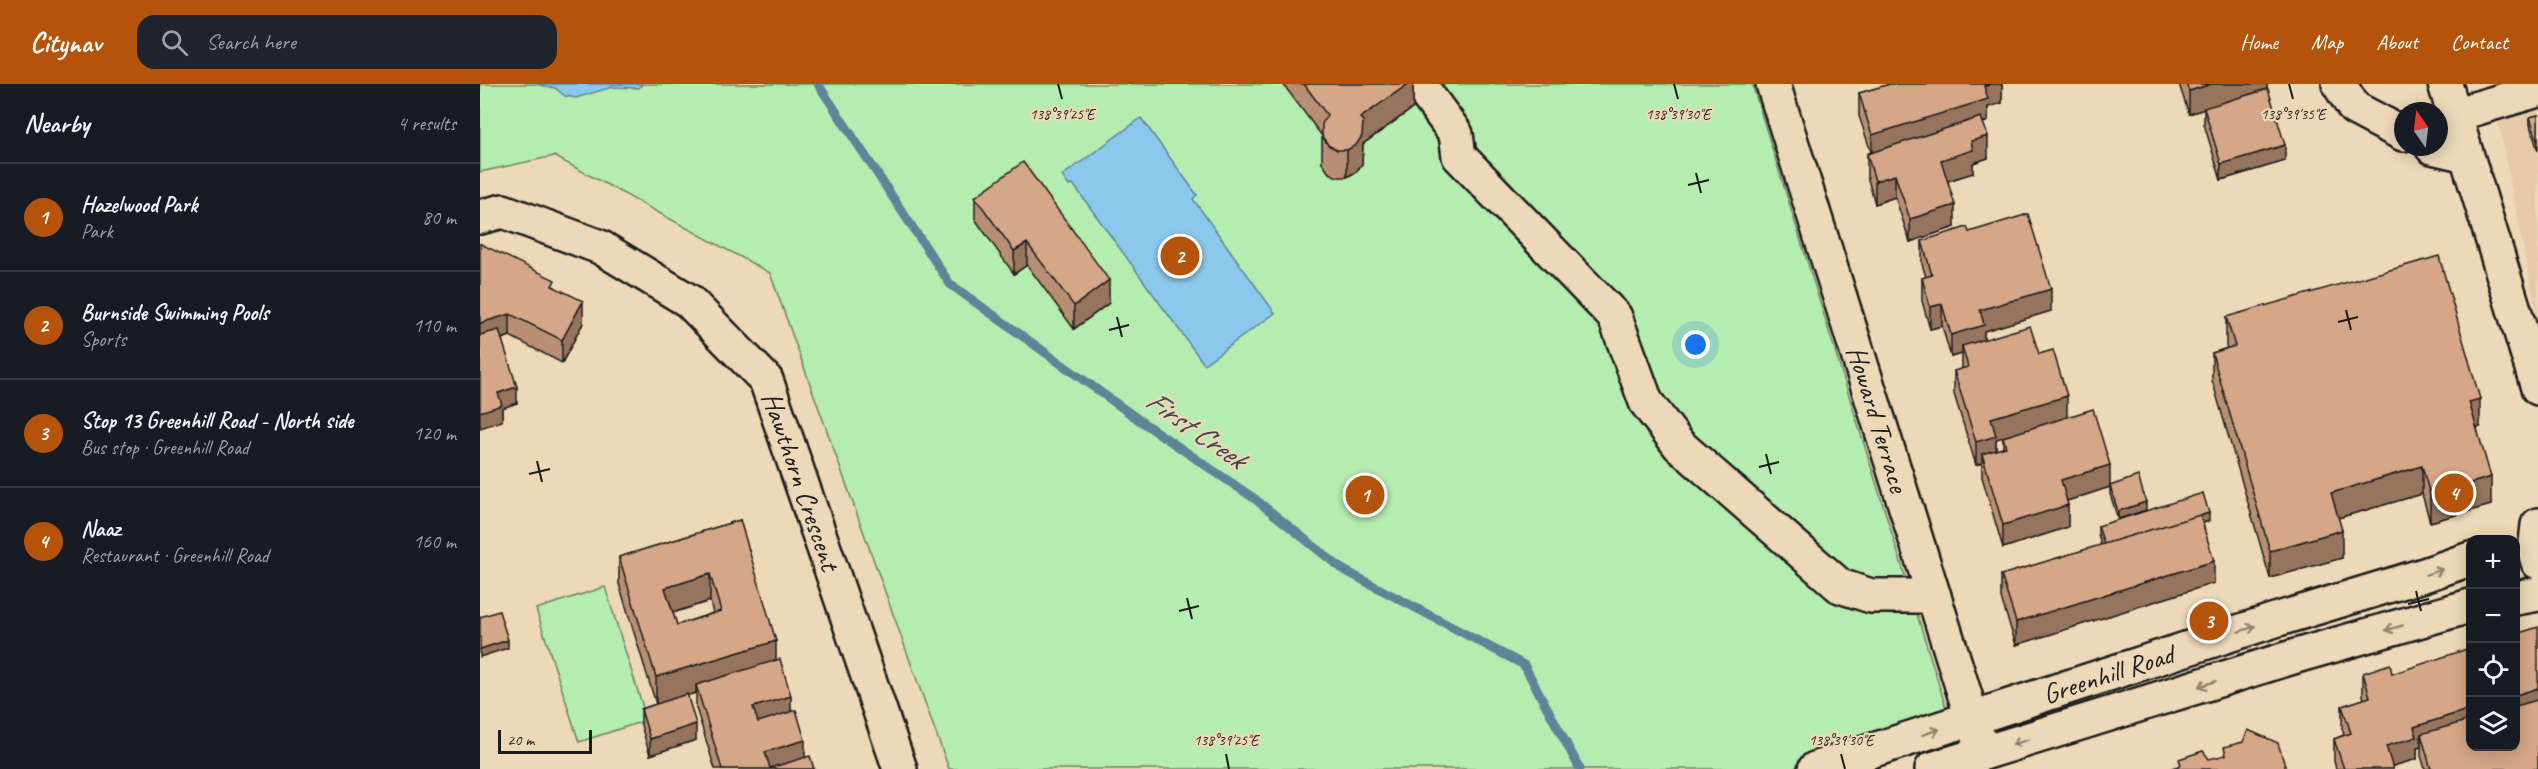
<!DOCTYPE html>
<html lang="en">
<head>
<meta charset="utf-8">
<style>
  :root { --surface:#171b24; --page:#20242c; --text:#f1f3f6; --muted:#9ea1a6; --line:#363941; --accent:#b45309 }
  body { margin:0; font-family:Caveat,sans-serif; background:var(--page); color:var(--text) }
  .controls { position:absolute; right:18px; bottom:18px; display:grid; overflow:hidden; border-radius:12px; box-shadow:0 3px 15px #0003 }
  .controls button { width:54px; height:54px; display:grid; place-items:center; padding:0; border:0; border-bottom:2px solid var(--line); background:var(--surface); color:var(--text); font:30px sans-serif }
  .compass { position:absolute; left:1914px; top:18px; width:54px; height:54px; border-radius:50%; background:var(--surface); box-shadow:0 3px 15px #0003; rotate:346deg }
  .scale { position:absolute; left:18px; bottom:15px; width:94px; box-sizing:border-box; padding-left:6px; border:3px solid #1c1c1c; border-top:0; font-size:16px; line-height:21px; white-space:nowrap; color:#1c1c1c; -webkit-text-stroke:4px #edd8b7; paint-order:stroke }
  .you { position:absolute; left:1216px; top:261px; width:21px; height:21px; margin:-15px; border:4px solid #fff; border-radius:50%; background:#1a73e8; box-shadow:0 0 0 9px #1a73e833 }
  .badge { display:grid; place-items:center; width:39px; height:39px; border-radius:50%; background:var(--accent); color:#fff; font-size:20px; font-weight:700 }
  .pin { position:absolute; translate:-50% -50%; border:3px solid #fff; box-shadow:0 2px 6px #0006 }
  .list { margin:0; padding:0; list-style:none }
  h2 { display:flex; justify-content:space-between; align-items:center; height:78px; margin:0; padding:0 24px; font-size:26px }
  h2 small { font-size:20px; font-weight:400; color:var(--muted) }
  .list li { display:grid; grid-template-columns:39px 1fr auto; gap:18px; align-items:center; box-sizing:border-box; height:108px; padding:0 24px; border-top:2px solid var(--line) }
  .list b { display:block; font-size:22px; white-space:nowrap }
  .list p { margin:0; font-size:20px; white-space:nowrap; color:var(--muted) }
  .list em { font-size:20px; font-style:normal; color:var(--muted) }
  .icon { flex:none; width:33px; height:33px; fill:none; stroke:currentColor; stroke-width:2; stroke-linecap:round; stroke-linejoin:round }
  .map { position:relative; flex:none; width:2058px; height:685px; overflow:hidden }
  header { display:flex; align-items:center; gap:36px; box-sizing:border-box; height:84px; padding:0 30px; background:var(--accent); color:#fff }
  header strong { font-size:28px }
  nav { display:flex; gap:33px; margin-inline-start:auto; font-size:21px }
  .search { width:420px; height:54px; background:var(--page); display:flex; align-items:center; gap:15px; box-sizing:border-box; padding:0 21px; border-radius:18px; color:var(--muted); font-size:22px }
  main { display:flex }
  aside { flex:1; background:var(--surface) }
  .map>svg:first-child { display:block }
</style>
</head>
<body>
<header>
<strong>Citynav</strong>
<div class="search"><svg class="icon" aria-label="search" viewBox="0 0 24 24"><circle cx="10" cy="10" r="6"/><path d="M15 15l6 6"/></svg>Search here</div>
<nav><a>Home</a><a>Map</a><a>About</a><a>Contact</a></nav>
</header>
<main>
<aside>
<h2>Nearby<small>4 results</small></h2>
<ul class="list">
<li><span class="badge">1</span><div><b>Hazelwood Park</b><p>Park</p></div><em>80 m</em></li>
<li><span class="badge">2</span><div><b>Burnside Swimming Pools</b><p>Sports</p></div><em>110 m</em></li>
<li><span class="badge">3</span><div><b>Stop 13 Greenhill Road - North side</b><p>Bus stop · Greenhill Road</p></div><em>120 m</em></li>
<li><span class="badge">4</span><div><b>Naaz</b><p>Restaurant · Greenhill Road</p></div><em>160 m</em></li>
</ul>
</aside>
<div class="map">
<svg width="2058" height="685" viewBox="0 0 2058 685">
  <rect width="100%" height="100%" fill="#edd8b7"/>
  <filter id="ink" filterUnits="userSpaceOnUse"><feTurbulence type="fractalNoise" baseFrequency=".0167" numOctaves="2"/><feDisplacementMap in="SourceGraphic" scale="12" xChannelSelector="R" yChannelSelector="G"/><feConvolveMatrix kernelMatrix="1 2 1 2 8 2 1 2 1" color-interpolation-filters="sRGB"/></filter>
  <g filter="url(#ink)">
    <polygon fill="#e6c9a9" points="2010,0 2058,0 2058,236 2013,11"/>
    <g fill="#b5ecaf" stroke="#688466" stroke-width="1.5">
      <polygon points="0,0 1272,0 1469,633 1312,685 469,685 290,189 74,72 0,88"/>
      <polygon points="125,503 167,636 99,658 56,525"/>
    </g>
    <g fill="#8bc9ec" stroke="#5f8499" stroke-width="1.5">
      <polygon points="55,0 162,0 159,4 132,3 96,14 85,12 75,4"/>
      <polygon points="661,34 717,111 713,115 795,229 724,280 593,100 589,102 582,92"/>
    </g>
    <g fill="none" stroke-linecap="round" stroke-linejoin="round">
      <polyline stroke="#5f8499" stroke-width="9" points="338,0 470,200 662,338 775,415 862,485 1044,581 1100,685"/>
      <defs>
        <g id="minor">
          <polyline points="939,0 976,50 979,72 1135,233 1166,318 1199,361 1360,502 1391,512 1454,512"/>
          <polyline points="1293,0 1503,669"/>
          <polyline points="1859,0 1874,24 1923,50"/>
          <polyline points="1974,31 2058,6"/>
          <polyline points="1952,63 1986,71"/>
          <polyline points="0,133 23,127 120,163 209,217 286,296 420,685"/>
        </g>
        <g id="major">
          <polyline points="1965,0 2058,304"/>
          <polyline points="2058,441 2055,468 2058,478"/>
          <polyline points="2036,514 2058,510"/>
          <polyline points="1335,685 1792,537 1944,491 1990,475"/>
          <polyline points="1452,685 1816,572 1990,522"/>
        </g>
      </defs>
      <use href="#minor" stroke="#1c1c1c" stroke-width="38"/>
      <use href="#major" stroke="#1c1c1c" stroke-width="38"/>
      <use href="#minor" stroke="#edd8b7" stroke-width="33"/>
      <use href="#major" stroke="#edd8b7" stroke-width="33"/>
    </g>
    <g fill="#b88f75" stroke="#1c1c1c" stroke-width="1.5" fill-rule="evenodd">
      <polygon points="803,0 933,0 933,24 883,60 882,80 876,88 867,93 857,93 848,88 842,79 842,52"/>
      <polygon points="1407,0 1522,0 1522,19 1508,23 1508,37 1503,39 1508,74 1493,79 1493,89 1468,97 1475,143 1430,158 1415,113 1395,120 1387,92 1387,70 1391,68 1379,32 1379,9 1407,1"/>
      <polygon points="1699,0 1787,0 1787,5 1805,77 1741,96 1724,40 1724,25 1709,30"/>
      <polygon points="2058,31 2058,67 2050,41 2050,33"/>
      <polygon points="495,113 629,219 594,245 547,181 534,190 495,135"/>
      <path d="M 1489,148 L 1571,227 L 1504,247 L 1504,255 L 1559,270 L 1587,334 L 1630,401 L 1666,426 L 1638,435 L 1630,410 L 1630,403 L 1587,417 L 1588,443 L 1523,464 L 1502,393 L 1502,379 L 1496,381 L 1474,310 L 1474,287 L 1482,285 L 1482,270 L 1471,273 L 1462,242 L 1450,245 L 1442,217 L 1442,194 L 1446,193 L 1442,180 L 1442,157 ZM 1544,347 L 1523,353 L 1523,364 L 1516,366 L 1516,355 Z"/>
      <polygon points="0,160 75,203 103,239 82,279 30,252 22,255 37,319 22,324 22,337"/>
      <polygon points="1746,233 2000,343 1997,344 2011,421 1950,438 1942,410 1858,434 1862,474 1790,494 1732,296 1732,269 1747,264 1746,261"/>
      <path d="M 260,436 L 296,577 L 325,673 L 334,685 L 235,685 L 216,624 L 216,609 L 207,611 L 216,656 L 170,671 L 161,641 L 161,625 L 176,620 L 139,500 L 139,473 ZM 230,517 L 233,529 L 197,541 L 193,529 Z"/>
      <polygon points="1729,437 1723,439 1734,499 1536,561 1521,514 1521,491 1621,461 1618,450 1618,442"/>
      <polygon points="1883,589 1912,590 2058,685 1945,685 1941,672 1941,663 1937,664 1937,675 1913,682 1913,685 1856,685 1854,677 1854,655 1864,651 1862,644 1862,622 1884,615 1883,611"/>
    </g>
    <g fill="#96745f" stroke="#1c1c1c" stroke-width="1.5">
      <polygon points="928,0 933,0 933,24 883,60 882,80 876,88 867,93 867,66 880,34"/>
      <polygon points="1510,0 1522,0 1522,19 1508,23 1508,37 1392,73 1392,51"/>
      <polygon points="1731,0 1787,0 1787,5 1709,30 1709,7"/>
      <polygon points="1508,52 1508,74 1493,79 1493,89 1461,99 1461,76 1491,57"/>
      <polygon points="1805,61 1805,77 1741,96 1741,80"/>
      <polygon points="1415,91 1415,113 1395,120 1395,97"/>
      <polygon points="1475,121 1475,143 1430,158 1430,135"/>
      <polygon points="547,159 547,181 534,190 534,167"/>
      <polygon points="629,196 629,219 594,245 594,222"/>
      <polygon points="1571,205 1571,227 1504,247 1504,263 1482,262 1482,270 1471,273 1471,251 1500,226"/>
      <polygon points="103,217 103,239 82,279 82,256"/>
      <polygon points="1462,220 1462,242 1450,245 1450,223"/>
      <polygon points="30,230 30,252 0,262 0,239"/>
      <polygon points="37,303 37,319 22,324 22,337 0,344 0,328 18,309"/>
      <polygon points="1587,312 1587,334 1516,355 1516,375 1502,370 1502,379 1496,381 1496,358 1511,334"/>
      <polygon points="2000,315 2000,343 1989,346 1989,318"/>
      <polygon points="1630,381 1630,403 1581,419 1581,396"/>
      <polygon points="1942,382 1942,410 1851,436 1851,409"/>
      <polygon points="2011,393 2011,421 1950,438 1950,411"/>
      <polygon points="1666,418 1666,426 1638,435 1638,427"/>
      <polygon points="1588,421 1588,443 1523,464 1523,441"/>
      <polygon points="1729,429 1729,437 1624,470 1624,461"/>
      <polygon points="1862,446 1862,474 1790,494 1790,467"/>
      <polygon points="1734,477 1734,499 1536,561 1536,538"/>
      <polygon points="230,490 230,517 185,531 185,504"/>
      <polygon points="28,556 28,564 0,573 0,565"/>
      <polygon points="296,557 296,585 216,601 216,609 176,621 176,593"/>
      <polygon points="2058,604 2058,626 2036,633 2036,611"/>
      <polygon points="311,612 311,634 273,646 273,623"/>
      <polygon points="1990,625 1990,647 1941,650 1941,663 1937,664 1937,675 1906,684 1906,662 1934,643"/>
      <polygon points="216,640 216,656 170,671 170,655"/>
      <polygon points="325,656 325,678 285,685 285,668"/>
    </g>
    <g fill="#d6a688" stroke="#1c1c1c" stroke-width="1.5" fill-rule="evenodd">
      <polygon points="824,0 928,0 880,34 883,37 882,52 876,61 867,66 857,66 848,61 842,52 842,40 847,31"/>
      <polygon points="1410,0 1510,0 1504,2 1508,15 1392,51 1379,9"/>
      <polygon points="1706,0 1731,0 1709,7"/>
      <polygon points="1788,5 1805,61 1741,80 1724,24"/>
      <polygon points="2058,31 2058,59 2050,33"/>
      <polygon points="1501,33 1508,52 1491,57 1493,66 1461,76 1475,121 1430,135 1415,91 1395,97 1387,70"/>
      <polygon points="543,78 629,196 594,222 547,159 534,167 495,113"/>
      <polygon points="1548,130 1571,205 1500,226 1504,241 1471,251 1462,220 1450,223 1442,194 1452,191 1442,157 1487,143 1489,148"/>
      <polygon points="0,160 1,160 75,196 72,202 103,217 82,256 30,230 0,239"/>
      <polygon points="1959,172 2000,315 1989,318 2011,393 1950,411 1942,382 1851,409 1862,446 1790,467 1732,269 1755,262 1746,233"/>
      <polygon points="1550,242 1559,270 1573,266 1587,312 1511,334 1516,352 1496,358 1474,287 1488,283 1482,262"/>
      <polygon points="19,246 37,303 18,309 22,321 0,328 0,251"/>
      <polygon points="1613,325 1630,381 1581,396 1588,421 1523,441 1502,370 1526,363 1523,353"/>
      <polygon points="1658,392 1666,418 1638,427 1630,402"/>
      <polygon points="1723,409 1729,429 1624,460 1618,442"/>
      <polygon points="1720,431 1734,477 1536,538 1521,491"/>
      <path d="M 260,436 L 296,557 L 176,593 L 139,473 ZM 230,490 L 241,527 L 197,541 L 185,504 Z"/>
      <polygon points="19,527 28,556 0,565 0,533"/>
      <polygon points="2058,543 2058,604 2036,611 2036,550"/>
      <polygon points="1990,564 1990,625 1934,643 1937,653 1906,662 1913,685 1864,685 1854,655 1871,649 1862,622 1890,613 1883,589 1910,580 1912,590"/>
      <polygon points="300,575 311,612 273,623 278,638 316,626 325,656 285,668 290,684 330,672 334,685 242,685 216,601"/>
      <polygon points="207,610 216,640 170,655 161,625"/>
      <polygon points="2057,616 2058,619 2058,685 1951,685 1941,650 1990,636 1990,663 2036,663 2036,622"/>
      <polygon points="1768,646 1798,659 1806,685 1689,685 1701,681 1699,675 1723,667 1729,675 1746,671 1744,663 1763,658"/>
    </g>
    <defs><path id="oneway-shaft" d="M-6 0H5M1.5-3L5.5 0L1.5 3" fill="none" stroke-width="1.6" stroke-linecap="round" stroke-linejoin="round" transform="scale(1.5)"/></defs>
    <g stroke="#8f8371">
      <use href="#oneway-shaft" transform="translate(1954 488) rotate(-19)"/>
      <use href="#oneway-shaft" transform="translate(1914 544) rotate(164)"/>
      <use href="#oneway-shaft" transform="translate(1767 545) rotate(-18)"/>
      <use href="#oneway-shaft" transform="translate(1727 600) rotate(162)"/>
      <use href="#oneway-shaft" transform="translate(1451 648) rotate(-18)"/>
      <use href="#oneway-shaft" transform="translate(1541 658) rotate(163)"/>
    </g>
  </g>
  <path fill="none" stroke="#1c1c1c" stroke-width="2" d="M 578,0 L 582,15M 1194,0 L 1198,15M 1809,0 L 1813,15M 1216,89 L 1221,109M 1208,101 L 1229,96M 1866,226 L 1871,246M 637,233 L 642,253M 1858,238 L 1878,233M 629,246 L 649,241M 1286,370 L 1291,390M 57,377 L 62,398M 1279,383 L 1299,378M 49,390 L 70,385M 1936,507 L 1941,527M 707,514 L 712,535M 1928,520 L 1949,515M 699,527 L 719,522M 746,670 L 749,685M 1361,670 L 1365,685"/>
  <g text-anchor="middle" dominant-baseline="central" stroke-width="4.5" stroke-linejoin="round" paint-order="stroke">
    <g font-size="28" fill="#1c1c1c" stroke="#edd8b7">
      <text transform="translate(1398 335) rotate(73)">Howard Terrace</text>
      <text transform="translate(321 397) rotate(71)">Hawthorn Crescent</text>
      <text transform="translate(1628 590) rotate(-18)">Greenhill Road</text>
    </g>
    <g font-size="30" font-style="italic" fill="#384750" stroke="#edd8b7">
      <text transform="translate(716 345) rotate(35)">First Creek</text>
    </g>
  </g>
  <g font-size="15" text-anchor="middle" fill="#1c1c1c" stroke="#edd8b7" stroke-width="4.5" stroke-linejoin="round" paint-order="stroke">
    <text x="582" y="35">138°39'25"E</text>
    <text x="1198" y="35">138°39'30"E</text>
    <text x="1813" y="35">138°39'35"E</text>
    <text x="746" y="661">138°39'25"E</text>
    <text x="1361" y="661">138°39'30"E</text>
  </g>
</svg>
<div class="controls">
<button>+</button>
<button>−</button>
<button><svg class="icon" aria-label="locate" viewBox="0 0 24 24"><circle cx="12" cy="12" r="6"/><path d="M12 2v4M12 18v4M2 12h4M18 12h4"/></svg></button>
<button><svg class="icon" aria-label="layers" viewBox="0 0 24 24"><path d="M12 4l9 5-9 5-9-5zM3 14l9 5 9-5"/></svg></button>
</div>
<svg class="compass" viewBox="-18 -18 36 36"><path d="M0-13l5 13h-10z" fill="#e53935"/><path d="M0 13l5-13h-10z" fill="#9ea1a6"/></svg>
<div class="scale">20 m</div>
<div class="you"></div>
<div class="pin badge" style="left:885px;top:411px">1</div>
<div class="pin badge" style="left:700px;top:172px">2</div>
<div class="pin badge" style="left:1729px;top:537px">3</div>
<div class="pin badge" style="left:1974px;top:409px">4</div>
</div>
</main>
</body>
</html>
